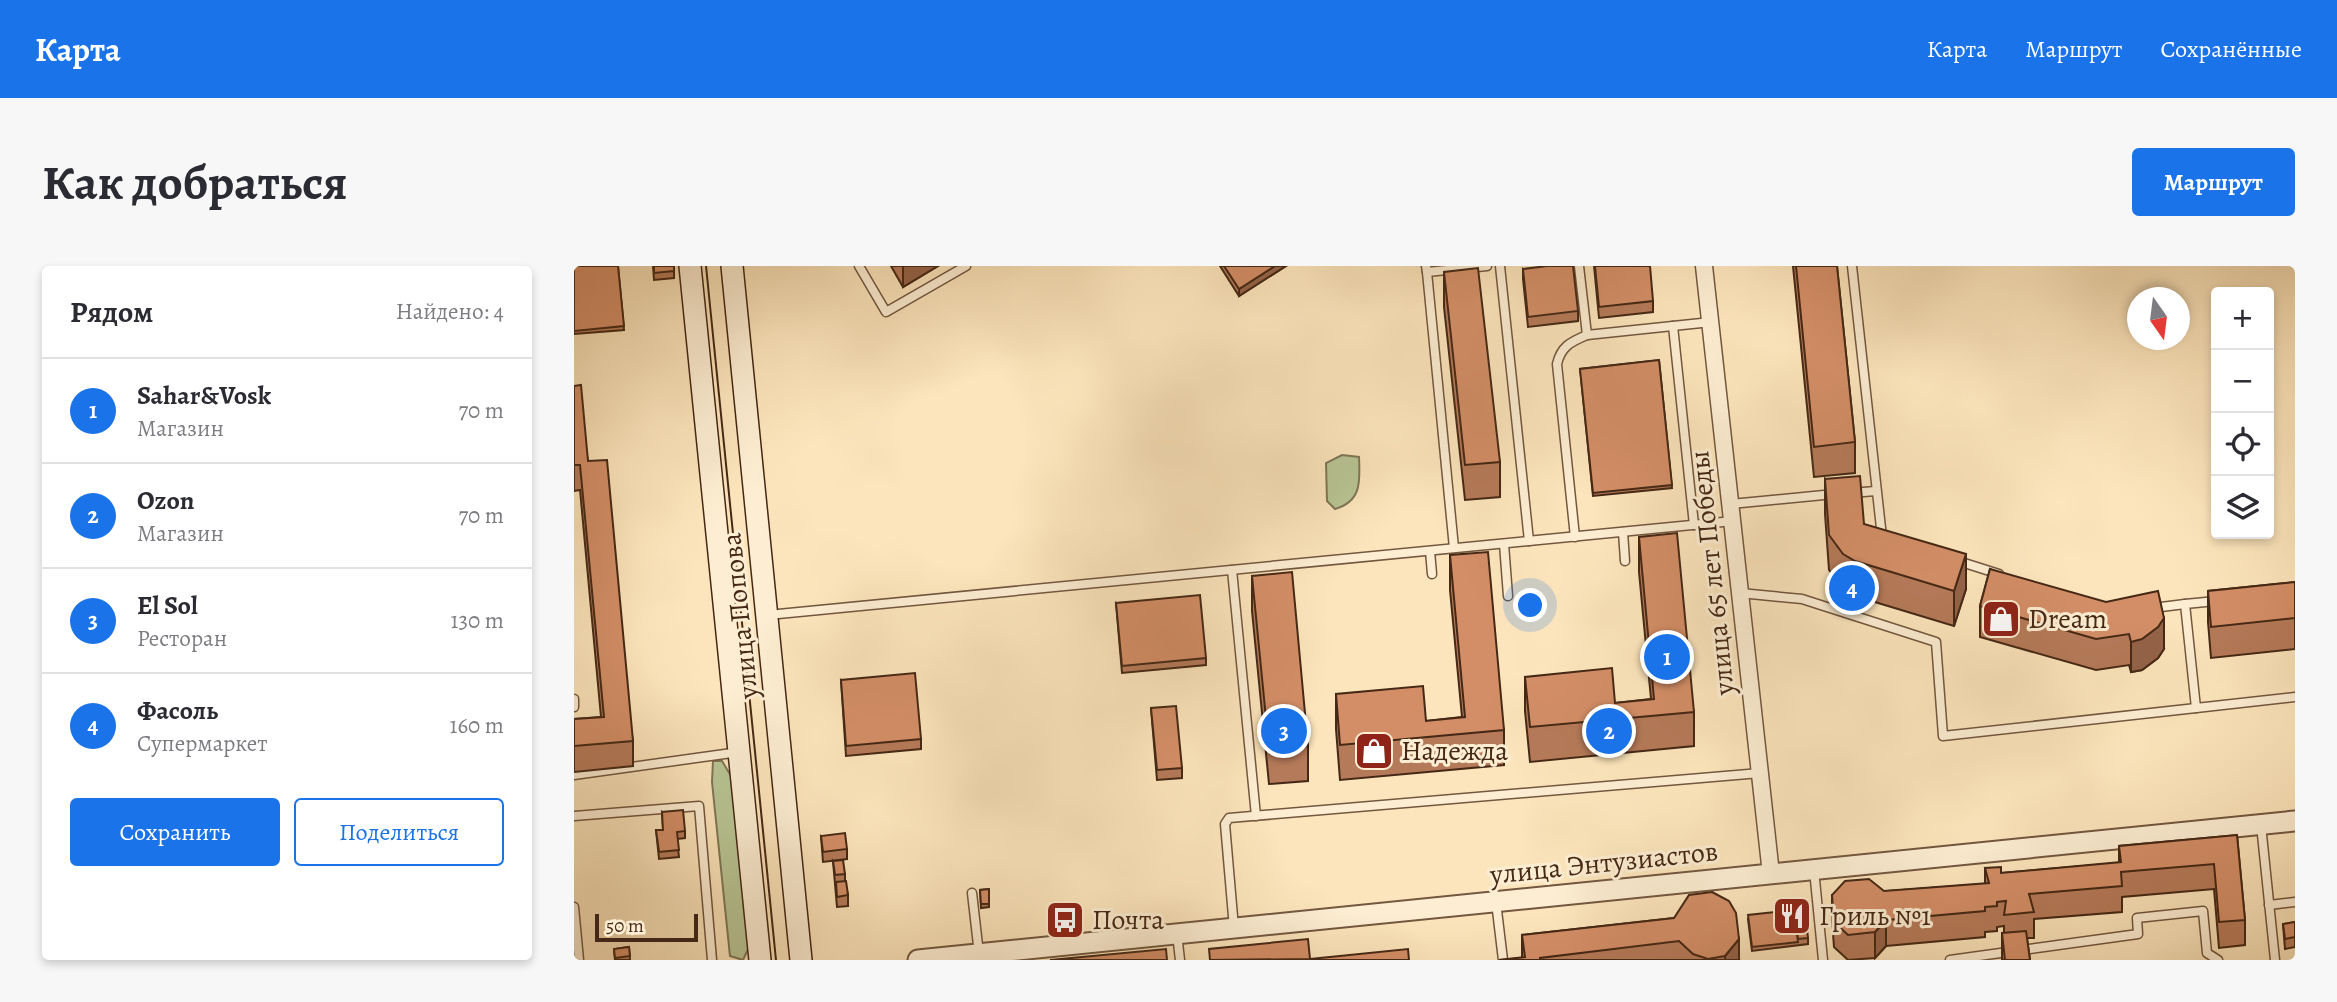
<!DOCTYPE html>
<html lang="ru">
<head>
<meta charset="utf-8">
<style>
  :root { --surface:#fff; --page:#f7f7f7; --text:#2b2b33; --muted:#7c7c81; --line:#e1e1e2; --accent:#1a73e8 }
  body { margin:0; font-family:Alegreya,serif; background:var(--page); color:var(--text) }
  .controls { position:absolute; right:21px; top:21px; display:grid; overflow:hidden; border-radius:7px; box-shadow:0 4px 10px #0003 }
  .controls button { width:63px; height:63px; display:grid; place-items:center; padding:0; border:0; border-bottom:2px solid var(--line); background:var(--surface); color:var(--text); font:35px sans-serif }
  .compass { position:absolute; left:1553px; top:21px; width:63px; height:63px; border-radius:50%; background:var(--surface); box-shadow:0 4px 10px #0003; rotate:166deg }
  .scale { position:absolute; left:21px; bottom:18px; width:103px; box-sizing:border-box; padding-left:7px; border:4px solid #452815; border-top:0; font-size:19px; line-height:24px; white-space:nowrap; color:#452815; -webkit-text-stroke:5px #fdeed3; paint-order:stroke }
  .you { position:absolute; left:957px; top:340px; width:24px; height:24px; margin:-18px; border:5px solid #fff; border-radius:50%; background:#1a73e8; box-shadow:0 0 0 10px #1a73e833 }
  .badge { display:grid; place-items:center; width:46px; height:46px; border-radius:50%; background:var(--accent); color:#fff; font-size:23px; font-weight:700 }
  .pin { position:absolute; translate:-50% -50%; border:4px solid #fff; box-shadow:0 2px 7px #0006 }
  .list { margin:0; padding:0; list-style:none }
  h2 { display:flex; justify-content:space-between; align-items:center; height:91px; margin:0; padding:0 28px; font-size:30px }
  h2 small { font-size:23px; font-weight:400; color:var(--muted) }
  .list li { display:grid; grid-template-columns:46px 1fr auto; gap:21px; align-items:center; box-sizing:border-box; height:105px; padding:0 28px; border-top:2px solid var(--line) }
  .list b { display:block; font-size:26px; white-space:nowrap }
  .list p { margin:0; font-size:23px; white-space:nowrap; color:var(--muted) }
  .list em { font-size:23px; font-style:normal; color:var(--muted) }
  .actions { display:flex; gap:14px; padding:21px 28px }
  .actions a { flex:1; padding:16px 0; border:2px solid var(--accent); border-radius:7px; text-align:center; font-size:24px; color:var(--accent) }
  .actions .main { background:var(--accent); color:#fff }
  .icon { flex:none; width:38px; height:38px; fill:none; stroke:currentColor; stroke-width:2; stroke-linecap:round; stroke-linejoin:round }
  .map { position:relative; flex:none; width:1721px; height:694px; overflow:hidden; border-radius:7px }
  header { display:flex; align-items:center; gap:42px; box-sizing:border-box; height:98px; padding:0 35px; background:var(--accent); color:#fff }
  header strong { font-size:33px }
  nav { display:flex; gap:38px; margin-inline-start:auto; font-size:24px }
  .intro { display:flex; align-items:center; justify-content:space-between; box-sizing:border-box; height:168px; padding:0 42px }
  h1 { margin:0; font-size:49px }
  .button { padding:18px 32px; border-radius:7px; background:var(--accent); color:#fff; font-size:24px; font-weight:700 }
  main { display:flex; gap:42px; padding:0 42px }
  aside { flex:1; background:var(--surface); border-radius:7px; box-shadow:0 4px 10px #0003 }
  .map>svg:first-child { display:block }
</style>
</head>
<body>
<header>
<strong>Карта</strong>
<nav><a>Карта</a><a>Маршрут</a><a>Сохранённые</a></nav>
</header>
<div class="intro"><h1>Как добраться</h1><a class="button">Маршрут</a></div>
<main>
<aside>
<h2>Рядом<small>Найдено: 4</small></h2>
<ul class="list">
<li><span class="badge">1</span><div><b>Sahar&amp;Vosk</b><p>Магазин</p></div><em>70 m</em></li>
<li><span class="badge">2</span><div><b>Ozon</b><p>Магазин</p></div><em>70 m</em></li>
<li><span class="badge">3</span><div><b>El Sol</b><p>Ресторан</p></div><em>130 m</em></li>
<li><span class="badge">4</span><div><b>Фасоль</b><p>Супермаркет</p></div><em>160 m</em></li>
</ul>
<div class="actions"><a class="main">Сохранить</a><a>Поделиться</a></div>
</aside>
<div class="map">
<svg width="1721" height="694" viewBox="0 0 1721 694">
  <rect width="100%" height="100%" fill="#fce5bc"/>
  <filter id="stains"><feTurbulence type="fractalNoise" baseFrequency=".00286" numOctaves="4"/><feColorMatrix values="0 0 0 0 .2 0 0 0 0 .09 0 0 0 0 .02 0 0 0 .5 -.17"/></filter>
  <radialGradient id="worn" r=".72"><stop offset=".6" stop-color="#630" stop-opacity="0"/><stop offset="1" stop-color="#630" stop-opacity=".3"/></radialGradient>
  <g fill="#b9c696" stroke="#7f7756" stroke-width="2">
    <path d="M 768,189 L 785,191 C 786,215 788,235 761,243 L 753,235 L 752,197 Z"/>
    <polygon points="139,495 148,495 157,510 175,681 169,694 156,690 138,516"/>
  </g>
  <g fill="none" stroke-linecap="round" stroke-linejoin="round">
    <defs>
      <g id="service">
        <polyline points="285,0 312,46 392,0"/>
        <polyline points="852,0 853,6 913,0"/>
        <polyline points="926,0 955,275"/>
        <polyline points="1005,0 1013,69"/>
        <polyline points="1278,0 1308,271"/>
        <polyline points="853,6 880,282"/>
        <polyline points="1099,60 1120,259"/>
        <polyline points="1277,227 1302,225"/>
        <polyline points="1157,238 1260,228"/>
        <polyline points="1049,266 1051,295"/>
        <path d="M 1001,271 L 983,98 C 987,81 996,76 1013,69 L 1137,56"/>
        <polyline points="930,278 934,330"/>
        <polyline points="856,285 858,308"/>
        <polyline points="1384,295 1425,308"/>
        <polyline points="658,304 682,550"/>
        <polyline points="1166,327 1228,333 1362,376 1369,470 1622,442"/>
        <polyline points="1642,335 1611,338 1622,442 1721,431"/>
        <polyline points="1579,342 1611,338"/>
        <polyline points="194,349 1159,255"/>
        <polyline points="0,433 0,441"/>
        <polyline points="0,509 165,486"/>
        <polyline points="0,550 125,540 138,694"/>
        <polyline points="1687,559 1701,694"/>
        <polyline points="1240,604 1249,694"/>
        <polyline points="398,627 405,688"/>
        <polyline points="922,636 929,694"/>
        <polyline points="1695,639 1721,636"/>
        <polyline points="0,641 5,694"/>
        <polyline points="660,662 651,558 655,552 1186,507"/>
        <polyline points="603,668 606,694"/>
        <polyline points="1376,694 1564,668 1563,652 1629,645 1633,687 1644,694"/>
      </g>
      <polyline id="minor" points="1130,0 1197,608"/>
      <polyline id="tertiary" points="344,694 1721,555"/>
      <g id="secondary">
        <polyline points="116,0 186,694"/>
        <polyline points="158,0 227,694"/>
      </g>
    </defs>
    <use href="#service" stroke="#73573f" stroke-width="11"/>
    <use href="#minor" stroke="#73573f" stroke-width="19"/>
    <use href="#tertiary" stroke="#73573f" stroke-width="23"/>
    <use href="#secondary" stroke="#452815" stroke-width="24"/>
    <use href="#service" stroke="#fdeed3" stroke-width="8"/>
    <use href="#minor" stroke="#fdeed3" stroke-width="16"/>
    <use href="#tertiary" stroke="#fdeed3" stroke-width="19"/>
    <use href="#secondary" stroke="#fdeed3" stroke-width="21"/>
    <polyline stroke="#452815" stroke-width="2" points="132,0 202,694"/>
  </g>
  <g fill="#b57a59" stroke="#452815" stroke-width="2">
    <polygon points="0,0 44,0 50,64 0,68"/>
    <polygon points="79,0 100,0 100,12 80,14"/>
    <polygon points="317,0 364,0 329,21"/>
    <polygon points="646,0 712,0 665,30"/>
    <polygon points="1020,0 1079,35 1079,46 1025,52"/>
    <polygon points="1219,0 1263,0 1281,176 1281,207 1240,211"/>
    <polygon points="949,3 1004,45 1004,55 954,61 949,13"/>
    <polygon points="870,6 926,196 926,231 891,234 870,41"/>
    <polygon points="1085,94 1098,222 1019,230 1006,103"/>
    <polygon points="0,120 14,195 59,475 59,500 0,506 0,453 27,451 6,224 0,225"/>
    <polygon points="1251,213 1290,258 1392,323 1380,360 1281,330 1269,323 1255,304 1251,248"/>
    <polygon points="1065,271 1120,446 1120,480 956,496 951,445 951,411 1041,437 1077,433 1065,306"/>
    <polygon points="876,289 930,464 930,499 766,514 762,463 762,428 852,455 888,451 876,324"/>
    <polygon points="1416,303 1590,383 1584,392 1568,404 1557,406 1555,399 1522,404 1406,371 1406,340"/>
    <polygon points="678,310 734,480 734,515 695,518 678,345"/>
    <polygon points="1721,316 1721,383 1637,392 1634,356 1634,325"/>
    <polygon points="542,337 632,392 632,399 548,407"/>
    <polygon points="267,414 347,473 347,483 272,490"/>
    <polygon points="577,442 608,502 608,512 583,514"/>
    <polygon points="88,546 111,565 111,572 103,573 105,591 85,593 82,564 89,564"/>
    <polygon points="1663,569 1671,654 1671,679 1645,682 1640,623 1548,631 1548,646 1460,653 1460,672 1453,672 1456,694 1428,694 1428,667 1430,667 1430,660 1423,661 1423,665 1411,666 1411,671 1312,680 1301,692 1274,694 1260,681 1258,655 1258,629 1411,618 1411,602 1427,607 1545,597 1545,580"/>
    <polygon points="247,570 273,583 273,593 249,596"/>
    <polygon points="259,595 271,608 271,616 274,629 274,640 263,641"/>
    <polygon points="415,623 415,641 407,642 406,624"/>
    <polygon points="1221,650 1234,672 1234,678 1178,685 1174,653"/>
    <polygon points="1100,652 1165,694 925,694 948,692 948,669"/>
    <polygon points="1721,656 1721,681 1711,683 1709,658"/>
    <polygon points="55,681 56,694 41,694 40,683"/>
  </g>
  <g fill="#946348" stroke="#452815" stroke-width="2">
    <polygon points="329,0 364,0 329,21"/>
    <polygon points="701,0 712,0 665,30 665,23"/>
    <polygon points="1392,288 1392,323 1380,360 1380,325"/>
    <polygon points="1590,352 1590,383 1584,392 1568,404 1557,406 1557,376"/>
    <polygon points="1312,654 1312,680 1301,692 1301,666"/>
    <polygon points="1165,673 1165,694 1151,694 1151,690"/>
  </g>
  <g fill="#d38e67" stroke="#452815" stroke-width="2">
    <polygon points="0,0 44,0 50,60 0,65"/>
    <polygon points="80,0 100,0 100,5 80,7"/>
    <polygon points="650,0 701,0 665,23"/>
    <polygon points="973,0 999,0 1004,45 954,51 949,3"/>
    <polygon points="1021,0 1076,0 1079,35 1025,41"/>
    <polygon points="1222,0 1263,0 1281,176 1240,181"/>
    <polygon points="904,2 926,196 891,199 870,6"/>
    <polygon points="1085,94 1098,219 1019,227 1006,103"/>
    <polygon points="7,119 14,195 33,194 59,475 0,480 0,453 30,451 6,199 0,199 0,120"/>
    <polygon points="1286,210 1290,258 1392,288 1380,325 1281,295 1269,288 1255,269 1251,213"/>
    <polygon points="1103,267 1120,446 956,461 951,411 1038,402 1041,437 1080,433 1065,271"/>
    <polygon points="914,286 930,464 766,479 762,428 849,420 852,455 891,451 876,289"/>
    <polygon points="1416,303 1532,336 1584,325 1590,352 1584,361 1568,373 1557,376 1555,368 1522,373 1406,340"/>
    <polygon points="718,306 734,480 695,483 678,310"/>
    <polygon points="1721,316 1721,352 1637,361 1634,325"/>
    <polygon points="626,329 632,392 548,400 542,337"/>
    <polygon points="341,407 347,473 272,480 267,414"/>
    <polygon points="602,440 608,502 583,504 577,442"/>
    <polygon points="109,544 111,565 103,566 105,584 85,586 82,564 89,564 88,546"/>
    <polygon points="271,567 273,583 249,586 247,570"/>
    <polygon points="1663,569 1671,654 1645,656 1640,598 1547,606 1548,620 1455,628 1460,646 1430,649 1432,635 1423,636 1423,640 1411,641 1411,645 1312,654 1301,666 1274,669 1260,656 1258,629 1271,615 1295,613 1310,625 1415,617 1411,602 1427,601 1427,607 1547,596 1545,580"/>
    <polygon points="269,594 271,608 261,609 259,595"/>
    <polygon points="272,615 274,629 263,631 262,616"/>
    <polygon points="415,623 415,638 407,638 406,624"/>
    <polygon points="1138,626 1155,635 1162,647 1165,673 1151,690 1134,693 1119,688 1105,675 966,692 966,694 925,694 951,691 948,669 1100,652 1115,629"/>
    <polygon points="1220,644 1224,676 1178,681 1174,649"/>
    <polygon points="1231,646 1234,672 1224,673 1221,647"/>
    <polygon points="1721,656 1721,671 1711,673 1709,658"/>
    <polygon points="1452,665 1456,694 1431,694 1428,667"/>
    <polygon points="734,673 736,693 834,683 835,694 735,694 735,693 636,694 635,683"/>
    <polygon points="55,681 56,690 41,692 40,683"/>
    <polygon points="592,683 593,694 476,694"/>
  </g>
  <defs>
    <symbol id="shop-square" viewBox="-11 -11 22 22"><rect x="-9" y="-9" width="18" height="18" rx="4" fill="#8f2418" stroke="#fdeed3"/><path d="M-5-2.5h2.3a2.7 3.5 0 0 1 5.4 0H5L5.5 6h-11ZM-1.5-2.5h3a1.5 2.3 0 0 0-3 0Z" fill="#fff"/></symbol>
    <symbol id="restaurant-square" viewBox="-11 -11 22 22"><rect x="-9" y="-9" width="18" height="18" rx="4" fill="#8f2418" stroke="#fdeed3"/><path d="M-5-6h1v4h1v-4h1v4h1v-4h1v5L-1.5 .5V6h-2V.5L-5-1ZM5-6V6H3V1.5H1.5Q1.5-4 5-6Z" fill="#fff"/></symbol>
    <symbol id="bus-square" viewBox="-11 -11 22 22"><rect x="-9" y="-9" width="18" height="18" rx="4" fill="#8f2418" stroke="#fdeed3"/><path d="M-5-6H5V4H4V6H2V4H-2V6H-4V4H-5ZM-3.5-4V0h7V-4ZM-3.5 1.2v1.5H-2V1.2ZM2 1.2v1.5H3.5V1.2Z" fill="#fff"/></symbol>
  </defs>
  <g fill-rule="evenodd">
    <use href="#shop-square" x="1405" y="331" width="44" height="44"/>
    <use href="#shop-square" x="778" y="463" width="44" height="44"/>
    <use href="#restaurant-square" x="1196" y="628" width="44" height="44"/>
    <use href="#bus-square" x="469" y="632" width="44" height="44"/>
  </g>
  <g text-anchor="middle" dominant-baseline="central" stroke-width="6" stroke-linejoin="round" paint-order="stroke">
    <g font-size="28" fill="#452815" stroke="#fdeed3">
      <text transform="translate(1138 307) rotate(-96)">улица 65 лет Победы</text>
      <text transform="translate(166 350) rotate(-96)">улица Попова</text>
      <text transform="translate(1030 597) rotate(-6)">улица Энтузиастов</text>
    </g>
    <g font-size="28" fill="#452815" stroke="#fdeed3" text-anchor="start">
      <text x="1454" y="353">Dream</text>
      <text x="827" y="485">Надежда</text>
      <text x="1245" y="650">Гриль №1</text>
      <text x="518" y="654">Почта</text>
    </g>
  </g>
  <rect width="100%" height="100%" filter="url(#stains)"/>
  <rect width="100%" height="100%" fill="url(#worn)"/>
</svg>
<div class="controls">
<button>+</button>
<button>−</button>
<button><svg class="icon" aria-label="locate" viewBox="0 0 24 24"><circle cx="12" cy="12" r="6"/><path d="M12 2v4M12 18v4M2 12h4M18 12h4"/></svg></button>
<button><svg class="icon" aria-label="layers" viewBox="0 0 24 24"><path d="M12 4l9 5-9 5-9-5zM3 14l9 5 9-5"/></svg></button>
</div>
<svg class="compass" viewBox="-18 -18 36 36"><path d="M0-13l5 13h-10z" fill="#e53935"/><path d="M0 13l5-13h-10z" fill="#7c7c81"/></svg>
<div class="scale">50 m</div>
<div class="you"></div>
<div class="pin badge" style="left:1093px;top:391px">1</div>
<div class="pin badge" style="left:1035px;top:465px">2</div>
<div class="pin badge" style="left:710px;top:465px">3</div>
<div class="pin badge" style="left:1278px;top:322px">4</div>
</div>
</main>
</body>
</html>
